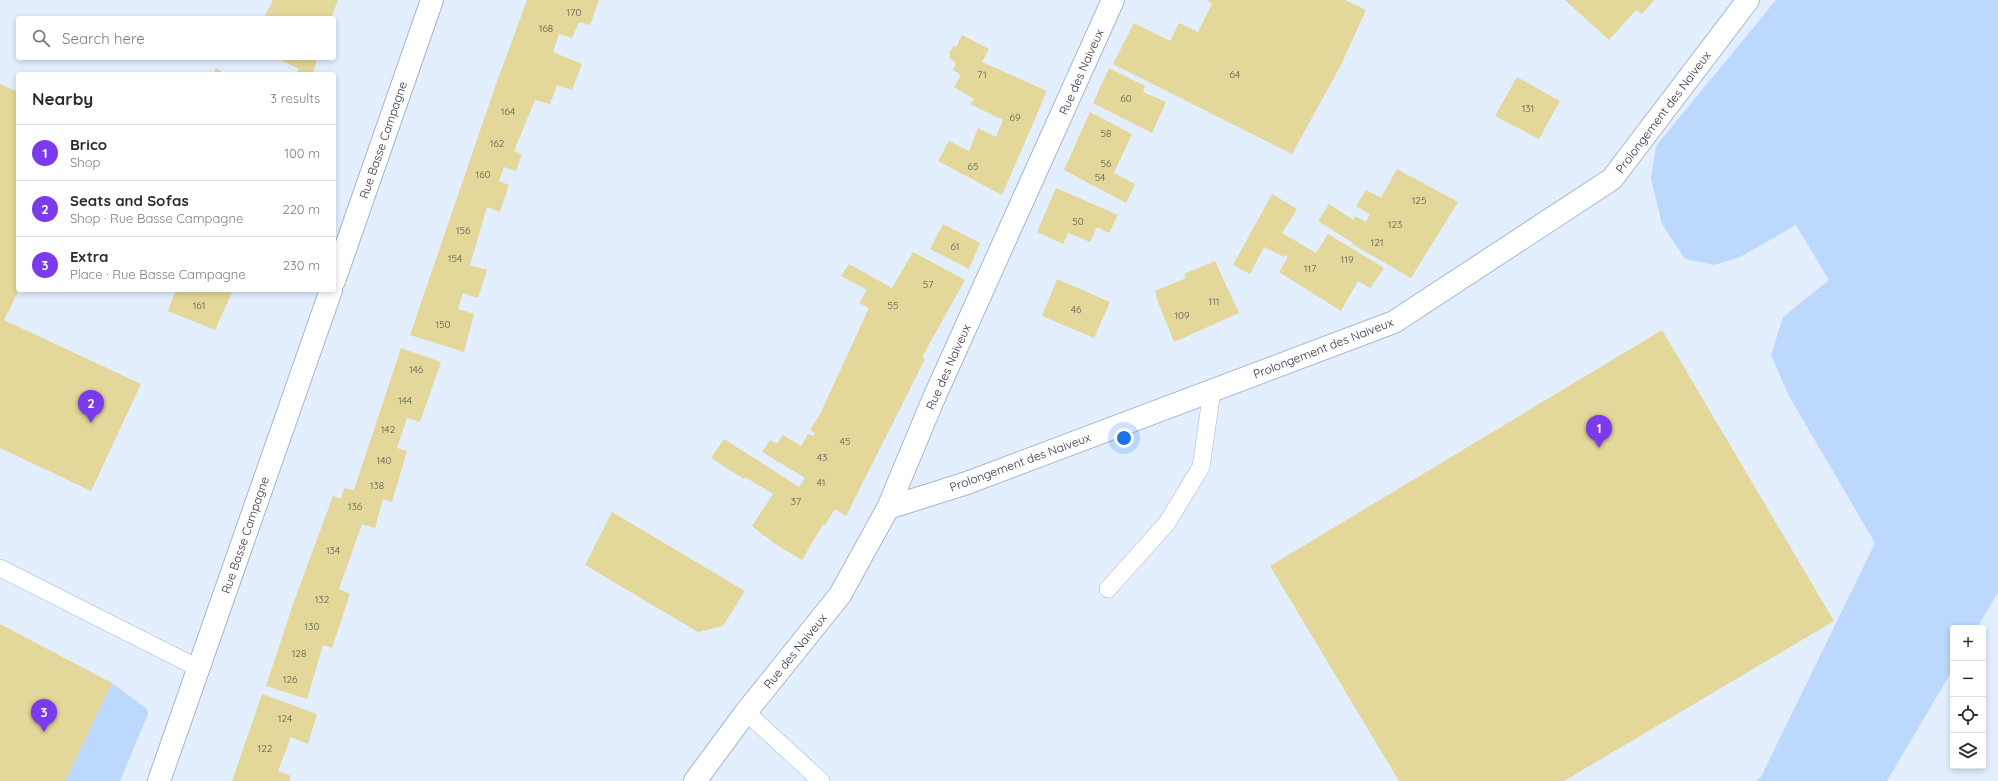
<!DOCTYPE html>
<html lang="en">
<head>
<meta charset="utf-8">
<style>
  :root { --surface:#fff; --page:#f2f2f3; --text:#2b2b33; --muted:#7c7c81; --line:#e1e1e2; --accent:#7c3aed }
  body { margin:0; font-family:Quicksand,sans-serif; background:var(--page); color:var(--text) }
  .controls { position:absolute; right:12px; bottom:12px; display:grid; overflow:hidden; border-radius:4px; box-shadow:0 2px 6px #0003 }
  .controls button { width:36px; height:36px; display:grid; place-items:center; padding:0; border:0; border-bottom:1px solid var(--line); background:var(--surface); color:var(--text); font:20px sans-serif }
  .you { position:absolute; left:1124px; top:438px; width:14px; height:14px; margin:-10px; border:3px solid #fff; border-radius:50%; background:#1a73e8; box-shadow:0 0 0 6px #1a73e833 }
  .badge { display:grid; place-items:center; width:26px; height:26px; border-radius:50%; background:var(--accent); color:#fff; font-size:13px; font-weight:700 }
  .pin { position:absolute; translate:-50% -33px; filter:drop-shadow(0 1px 2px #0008) }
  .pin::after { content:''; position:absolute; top:21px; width:14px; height:12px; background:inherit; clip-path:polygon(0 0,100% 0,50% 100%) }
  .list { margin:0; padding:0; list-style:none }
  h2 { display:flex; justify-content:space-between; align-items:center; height:52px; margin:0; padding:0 16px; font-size:17px }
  h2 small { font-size:13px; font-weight:400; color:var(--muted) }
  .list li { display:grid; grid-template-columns:26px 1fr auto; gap:12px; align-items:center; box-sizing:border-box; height:56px; padding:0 16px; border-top:1px solid var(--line) }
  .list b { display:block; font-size:15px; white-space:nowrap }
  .list p { margin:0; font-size:13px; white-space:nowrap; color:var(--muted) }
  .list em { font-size:13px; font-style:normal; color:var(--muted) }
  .icon { flex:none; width:22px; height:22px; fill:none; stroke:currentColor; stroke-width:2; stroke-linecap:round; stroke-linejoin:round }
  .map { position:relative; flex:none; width:1998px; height:781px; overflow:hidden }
  .search { position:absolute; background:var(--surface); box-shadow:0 2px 6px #0003; left:16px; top:16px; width:320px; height:44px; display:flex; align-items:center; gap:10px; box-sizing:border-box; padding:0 14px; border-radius:4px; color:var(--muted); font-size:15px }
  .panel { position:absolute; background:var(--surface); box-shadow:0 2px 6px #0003; left:16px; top:72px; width:320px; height:220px; border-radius:4px }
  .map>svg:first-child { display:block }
</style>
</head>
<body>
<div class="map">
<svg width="1998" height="781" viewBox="0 0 1998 781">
  <rect width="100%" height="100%" fill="#e3efff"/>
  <g fill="#bcd8fd">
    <polygon points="1776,0 1998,0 1998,592 1977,628 1953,628 1953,669 1887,781 1755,781 1761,777 1875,543 1789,396 1771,355 1783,317 1829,280 1796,225 1740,257 1714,265 1685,259 1662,224 1651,179 1656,146"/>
    <polygon points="112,683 147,709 148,714 120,781 65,781"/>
  </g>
  <g fill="#e3d799">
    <polygon points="273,0 338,0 331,18 264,18"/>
    <polygon points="527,0 599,0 590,25 579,22 572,38 559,34 553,52 582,64 572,90 557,85 550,104 535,100 514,151 522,154 516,171 504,167 499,181 509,185 500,212 487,207 470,265 487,270 478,298 463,293 458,309 474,314 464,352 410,335 495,87"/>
    <polygon points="1207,0 1345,0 1366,10 1341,65 1292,154 1113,64 1134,23 1170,41 1179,23 1198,32 1212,4"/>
    <polygon points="1565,0 1654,0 1642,14 1636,10 1609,40"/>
    <polygon points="962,35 989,49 982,62 1047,91 1002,195 938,161 949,141 969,151 978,128 996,137 1003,120 970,104 974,99 954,87 961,75 953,70 956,63 949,58 950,55 949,54 953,46 956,47"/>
    <polygon points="277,58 317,58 313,74 296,74 299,69"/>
    <polygon points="216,68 225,74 214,74"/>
    <polygon points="1109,68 1145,86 1143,92 1166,102 1152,133 1093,103"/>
    <polygon points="1517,77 1560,101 1539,139 1495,116"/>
    <polygon points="0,84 18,92 19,290 4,320 141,384 91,491 0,448"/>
    <polygon points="1090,112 1132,134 1114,173 1135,184 1126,203 1064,170"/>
    <polygon points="1397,169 1458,202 1411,278 1352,244 1353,243 1318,221 1329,204 1353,220 1355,216 1366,222 1370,214 1356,206 1366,190 1381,198"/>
    <polygon points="1056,188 1118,215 1109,233 1097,227 1090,242 1068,233 1063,244 1037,232"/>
    <polygon points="1272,194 1297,209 1282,233 1316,253 1328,234 1384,268 1370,288 1358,281 1341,311 1279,272 1288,257 1285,255 1284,257 1264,247 1250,274 1233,265"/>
    <polygon points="943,224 980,243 969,269 930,249"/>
    <polygon points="913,252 965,280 922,357 925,359 846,516 835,509 825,525 823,524 802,560 775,544 752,526 773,494 745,477 744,479 711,458 724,439 799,487 805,478 762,452 770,440 777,444 783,435 801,446 808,434 813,436 815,433 810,430 820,414 869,308 859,303 867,290 841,276 849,264 892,288"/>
    <polygon points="1215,261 1239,313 1174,342 1158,302 1155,291 1186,278 1184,274"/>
    <polygon points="1057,279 1110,302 1094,338 1042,316"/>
    <polygon points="176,290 233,290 215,330 168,311"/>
    <polygon points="1662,330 1834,621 1564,781 1399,781 1270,566"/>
    <polygon points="401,348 441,362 420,422 407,418 397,448 407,451 392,502 383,499 375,528 362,524 339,589 350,594 332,648 323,645 307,699 266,686 293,604 333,496 341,499 344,488 354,490"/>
    <polygon points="612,512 745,591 723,626 698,632 585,565"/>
    <polygon points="0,624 112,683 65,781 0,781"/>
    <polygon points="262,694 317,714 308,744 291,737 278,771 291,776 290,781 232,781"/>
  </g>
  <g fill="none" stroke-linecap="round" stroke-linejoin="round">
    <defs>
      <g id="service">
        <polyline points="0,568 198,668"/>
        <polyline points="1108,589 1167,523 1201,467 1212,391"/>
        <polyline points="746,712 821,781"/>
      </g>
      <g id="minor">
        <polyline points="888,508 967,483 1394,322 1612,179 1748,0"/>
        <polyline points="695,781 746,712 840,595 888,508 933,400 1113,0"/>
      </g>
      <g id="secondary">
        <polyline points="334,281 432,0"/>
        <polyline points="159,781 331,290"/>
      </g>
    </defs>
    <use href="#service" stroke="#a3b6d0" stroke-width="18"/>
    <use href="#minor" stroke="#a3b6d0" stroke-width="24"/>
    <use href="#secondary" stroke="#a3b6d0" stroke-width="24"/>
    <use href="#service" stroke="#fff" stroke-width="17"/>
    <use href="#minor" stroke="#fff" stroke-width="22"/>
    <use href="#secondary" stroke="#fff" stroke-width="22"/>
  </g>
  <g text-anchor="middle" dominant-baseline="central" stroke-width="4" stroke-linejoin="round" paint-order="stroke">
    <g font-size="10" fill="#5b5e56">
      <text x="574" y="12">170</text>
      <text x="546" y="28">168</text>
      <text x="982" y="74">71</text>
      <text x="1235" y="74">64</text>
      <text x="1126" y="98">60</text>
      <text x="1528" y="108">131</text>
      <text x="508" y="111">164</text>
      <text x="1015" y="117">69</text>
      <text x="1106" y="133">58</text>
      <text x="497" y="143">162</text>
      <text x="1106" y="163">56</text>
      <text x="973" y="166">65</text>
      <text x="483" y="174">160</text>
      <text x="1100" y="177">54</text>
      <text x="1419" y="200">125</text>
      <text x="1078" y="221">50</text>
      <text x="1395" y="224">123</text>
      <text x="463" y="230">156</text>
      <text x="1377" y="242">121</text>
      <text x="955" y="246">61</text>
      <text x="455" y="258">154</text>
      <text x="1347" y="259">119</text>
      <text x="1310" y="268">117</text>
      <text x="928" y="284">57</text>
      <text x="1214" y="301">111</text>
      <text x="199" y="305">161</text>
      <text x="893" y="305">55</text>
      <text x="1076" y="309">46</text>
      <text x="1182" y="315">109</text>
      <text x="443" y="324">150</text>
      <text x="416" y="369">146</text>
      <text x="405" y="400">144</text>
      <text x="388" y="429">142</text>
      <text x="845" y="441">45</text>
      <text x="822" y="457">43</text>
      <text x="384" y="460">140</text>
      <text x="821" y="482">41</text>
      <text x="377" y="485">138</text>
      <text x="796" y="501">37</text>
      <text x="355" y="506">136</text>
      <text x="333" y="550">134</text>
      <text x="322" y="599">132</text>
      <text x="312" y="626">130</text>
      <text x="299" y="653">128</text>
      <text x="290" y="679">126</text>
      <text x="285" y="718">124</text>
      <text x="265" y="748">122</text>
    </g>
    <g font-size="12" fill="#2e3640" stroke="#fbfbfb">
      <text transform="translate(1081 72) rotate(-66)">Rue des Naiveux</text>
      <text transform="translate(1663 112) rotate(-53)">Prolongement des Naiveux</text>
      <text transform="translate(383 140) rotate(-71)">Rue Basse Campagne</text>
      <text transform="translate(1323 348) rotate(-21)">Prolongement des Naiveux</text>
      <text transform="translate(948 367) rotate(-66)">Rue des Naiveux</text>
      <text transform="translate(1020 462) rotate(-20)">Prolongement des Naiveux</text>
      <text transform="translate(245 535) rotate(-71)">Rue Basse Campagne</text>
      <text transform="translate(795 651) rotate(-51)">Rue des Naiveux</text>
    </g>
  </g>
</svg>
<div class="controls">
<button>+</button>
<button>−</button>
<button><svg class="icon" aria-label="locate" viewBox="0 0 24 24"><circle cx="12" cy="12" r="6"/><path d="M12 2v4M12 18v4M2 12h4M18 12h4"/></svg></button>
<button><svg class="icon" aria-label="layers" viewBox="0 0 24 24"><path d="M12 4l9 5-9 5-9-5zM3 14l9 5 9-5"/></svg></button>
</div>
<div class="you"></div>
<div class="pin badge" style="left:1599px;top:448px">1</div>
<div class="pin badge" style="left:91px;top:423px">2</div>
<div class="pin badge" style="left:44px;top:732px">3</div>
<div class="search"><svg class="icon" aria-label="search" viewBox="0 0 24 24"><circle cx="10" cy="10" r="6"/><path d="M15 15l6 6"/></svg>Search here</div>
<section class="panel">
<h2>Nearby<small>3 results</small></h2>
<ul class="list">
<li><span class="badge">1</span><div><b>Brico</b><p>Shop</p></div><em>100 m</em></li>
<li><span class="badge">2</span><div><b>Seats and Sofas</b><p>Shop · Rue Basse Campagne</p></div><em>220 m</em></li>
<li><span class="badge">3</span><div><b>Extra</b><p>Place · Rue Basse Campagne</p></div><em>230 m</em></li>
</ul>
</section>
</div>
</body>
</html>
